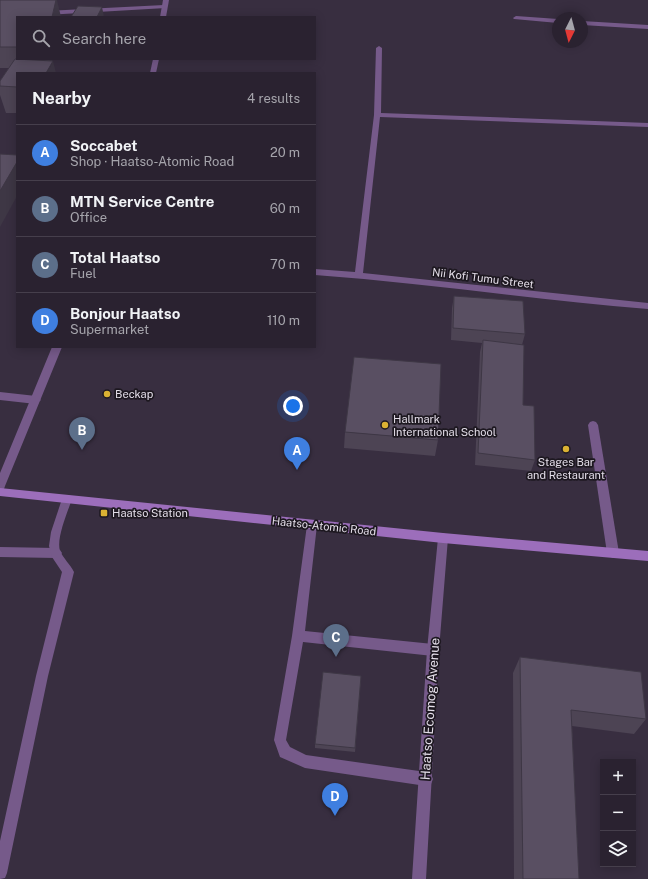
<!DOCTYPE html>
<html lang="en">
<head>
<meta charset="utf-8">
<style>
  :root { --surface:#2a2230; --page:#362f3c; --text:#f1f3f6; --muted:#a5a4ab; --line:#463f4c; --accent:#dbb233 }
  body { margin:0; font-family:"Public Sans",sans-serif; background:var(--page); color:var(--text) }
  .controls { position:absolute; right:12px; bottom:12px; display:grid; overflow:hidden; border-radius:0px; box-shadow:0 2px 10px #0003 }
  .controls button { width:36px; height:36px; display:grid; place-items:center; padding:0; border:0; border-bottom:1px solid var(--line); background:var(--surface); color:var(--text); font:20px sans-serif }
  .compass { position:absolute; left:552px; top:12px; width:36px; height:36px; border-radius:50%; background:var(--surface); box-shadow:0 2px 10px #0003; rotate:186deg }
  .you { position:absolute; left:293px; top:406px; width:14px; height:14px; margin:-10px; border:3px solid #fff; border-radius:50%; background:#1a73e8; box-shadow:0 0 0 6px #1a73e833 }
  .badge { display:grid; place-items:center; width:26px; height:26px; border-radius:50%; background:var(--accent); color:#fff; font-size:13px; font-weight:700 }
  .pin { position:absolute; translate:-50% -33px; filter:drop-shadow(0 1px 2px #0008) }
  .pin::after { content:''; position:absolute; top:21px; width:14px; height:12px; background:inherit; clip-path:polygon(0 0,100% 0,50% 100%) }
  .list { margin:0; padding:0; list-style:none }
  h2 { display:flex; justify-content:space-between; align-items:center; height:52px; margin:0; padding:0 16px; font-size:17px }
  h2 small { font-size:13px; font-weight:400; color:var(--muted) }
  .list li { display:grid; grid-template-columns:26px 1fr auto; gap:12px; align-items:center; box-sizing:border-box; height:56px; padding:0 16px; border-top:1px solid var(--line) }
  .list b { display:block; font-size:15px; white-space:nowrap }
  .list p { margin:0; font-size:13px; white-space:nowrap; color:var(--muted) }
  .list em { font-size:13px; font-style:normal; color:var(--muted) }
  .icon { flex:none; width:22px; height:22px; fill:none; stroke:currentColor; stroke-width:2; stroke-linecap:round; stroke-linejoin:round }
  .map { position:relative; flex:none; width:648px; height:879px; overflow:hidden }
  .search { position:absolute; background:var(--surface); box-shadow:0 2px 10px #0003; left:16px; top:16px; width:300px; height:44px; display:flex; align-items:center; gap:10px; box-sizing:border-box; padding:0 14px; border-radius:0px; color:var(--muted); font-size:15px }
  .panel { position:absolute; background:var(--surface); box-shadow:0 2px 10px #0003; left:16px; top:72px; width:300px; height:276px; border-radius:0px }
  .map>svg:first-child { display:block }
</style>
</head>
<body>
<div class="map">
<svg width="648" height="879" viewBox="0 0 648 879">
  <rect width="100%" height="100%" fill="#382e40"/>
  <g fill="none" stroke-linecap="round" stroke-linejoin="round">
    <g fill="#765a8a" fill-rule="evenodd">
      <polygon points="0,392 36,396 41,400 36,404 0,400"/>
      <polygon points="593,421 596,422 598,425 619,553 617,556 613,558 609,556 607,553 588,425 590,422"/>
      <polygon points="312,520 316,522 317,525 305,631 433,644 437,646 439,650 437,654 433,656 303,642 286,740 290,747 306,755 426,772 431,774 433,779 431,784 426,786 305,768 280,757 274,740 292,636 307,525 308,522"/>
      <polygon points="0,547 56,548 60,550 62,553 60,556 56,558 0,557"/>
    </g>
    <g fill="#765a8a" fill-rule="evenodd">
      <polygon points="164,5 167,7 166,8 46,15 43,13 46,11"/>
      <polygon points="516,16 558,19 558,23 514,19 513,18"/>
      <polygon points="582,21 648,25 648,29 582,25"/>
      <path d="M 379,46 L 382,48 L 381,113 L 648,123 L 648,127 L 380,117 L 363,273 L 648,303 L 648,309 C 537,300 426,283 315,275 L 315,269 L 355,272 L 374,115 L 376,48 Z"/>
      <path d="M 67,495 L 71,496 L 72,499 C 68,511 56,538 60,551 C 63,558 70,564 74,572 L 48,676 L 7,873 L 5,878 L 0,879 L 0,841 L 36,676 L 62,572 L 52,557 L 49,546 L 51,532 L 63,496 Z"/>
      <polygon points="443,533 447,535 448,538 439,650 426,879 412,879 427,650 438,538 439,535"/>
    </g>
    <g fill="#765a8a" fill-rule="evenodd">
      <polygon points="163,0 169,0 166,17 160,17"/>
      <polygon points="153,59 159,59 156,73 150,73"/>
      <polygon points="52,347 62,347 5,486 4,489 0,490 0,473"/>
    </g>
    <polygon fill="#9c6ebb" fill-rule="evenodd" points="0,488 443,533 648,551 648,561 443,543 0,496"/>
  </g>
  <g fill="#4d4454">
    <polygon points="0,0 17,17 17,59 52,59 52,61 17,73 17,113 6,113 0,95 0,81 9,68 0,68"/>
    <polygon points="454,296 525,334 522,345 523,405 535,460 531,471 475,465 480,352 482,343 451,340 452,308"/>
    <polygon points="345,432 438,440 435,456 344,448"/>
    <polygon points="520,657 646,719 634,734 572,726 579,879 514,879 513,673"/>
    <polygon points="361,676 355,752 315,748 315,744"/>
  </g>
  <g fill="#3e3745">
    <polygon points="56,0 57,0 61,17 52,17"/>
    <polygon points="102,7 104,17 97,17"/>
    <polygon points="49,59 52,59 51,65 53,61 56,73 46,73 51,66"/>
    <polygon points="17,162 17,196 0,227 0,191"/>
  </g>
  <g fill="#594f62" stroke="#3e3745">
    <polygon points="0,0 56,0 52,17 17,17 17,47 0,47"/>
    <polygon points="78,6 102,7 97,17 71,17"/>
    <polygon points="15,59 53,61 46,73 17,73 17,87 0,86 0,81"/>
    <polygon points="0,154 17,155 17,162 0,191"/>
    <polygon points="454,296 523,301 525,334 453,328"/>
    <polygon points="483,340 524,345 523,405 534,406 535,460 478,453"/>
    <polygon points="354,357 441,364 438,440 345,432"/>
    <polygon points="520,657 641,672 646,719 571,710 579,879 523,879"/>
    <polygon points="323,672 361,676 355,748 315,744"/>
  </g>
  <g fill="#dbb233" stroke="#1d1820" stroke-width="1.5">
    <circle cx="107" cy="394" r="4"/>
    <circle cx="385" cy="425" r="4"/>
    <circle cx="566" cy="449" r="4"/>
    <rect x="100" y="509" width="8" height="8" rx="2"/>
  </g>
  <g text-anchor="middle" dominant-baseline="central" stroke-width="3.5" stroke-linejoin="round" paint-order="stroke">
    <g font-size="11" fill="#e4dee9" stroke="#1d1820">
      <text transform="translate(483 278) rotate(7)">Nii Kofi Tumu Street</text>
      <text transform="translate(324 526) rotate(6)">Haatso-Atomic Road</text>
    </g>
    <g font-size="11" fill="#e4dee9" stroke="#1d1820" text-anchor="start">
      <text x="115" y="394">Beckap</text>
      <text x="393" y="419">Hallmark<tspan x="393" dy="13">International School</tspan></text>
      <text x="566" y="462" text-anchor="middle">Stages Bar<tspan x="566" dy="13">and Restaurant</tspan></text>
      <text x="112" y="513">Haatso Station</text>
    </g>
    <g font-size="13" fill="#e4dee9" stroke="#1d1820">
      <text transform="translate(430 709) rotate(-86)">Haatso Ecomog Avenue</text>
    </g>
  </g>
</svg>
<div class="controls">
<button>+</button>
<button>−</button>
<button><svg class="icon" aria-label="layers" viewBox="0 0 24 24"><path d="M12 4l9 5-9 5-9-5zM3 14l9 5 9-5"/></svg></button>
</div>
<svg class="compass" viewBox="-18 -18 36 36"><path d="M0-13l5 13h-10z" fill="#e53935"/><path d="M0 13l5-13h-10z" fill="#a5a4ab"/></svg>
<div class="you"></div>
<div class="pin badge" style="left:297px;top:470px;background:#3f7fe0">A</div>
<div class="pin badge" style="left:82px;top:450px;background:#5c6f8a">B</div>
<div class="pin badge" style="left:336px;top:657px;background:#5c6f8a">C</div>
<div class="pin badge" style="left:335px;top:816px;background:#3f7fe0">D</div>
<div class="search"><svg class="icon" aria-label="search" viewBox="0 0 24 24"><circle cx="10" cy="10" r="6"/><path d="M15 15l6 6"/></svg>Search here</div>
<section class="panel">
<h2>Nearby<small>4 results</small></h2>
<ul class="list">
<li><span class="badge" style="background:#3f7fe0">A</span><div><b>Soccabet</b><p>Shop · Haatso-Atomic Road</p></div><em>20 m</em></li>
<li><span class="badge" style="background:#5c6f8a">B</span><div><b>MTN Service Centre</b><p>Office</p></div><em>60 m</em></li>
<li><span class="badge" style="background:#5c6f8a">C</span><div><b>Total Haatso</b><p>Fuel</p></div><em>70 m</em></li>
<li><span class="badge" style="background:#3f7fe0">D</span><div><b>Bonjour Haatso</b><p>Supermarket</p></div><em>110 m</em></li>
</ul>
</section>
</div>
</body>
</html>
